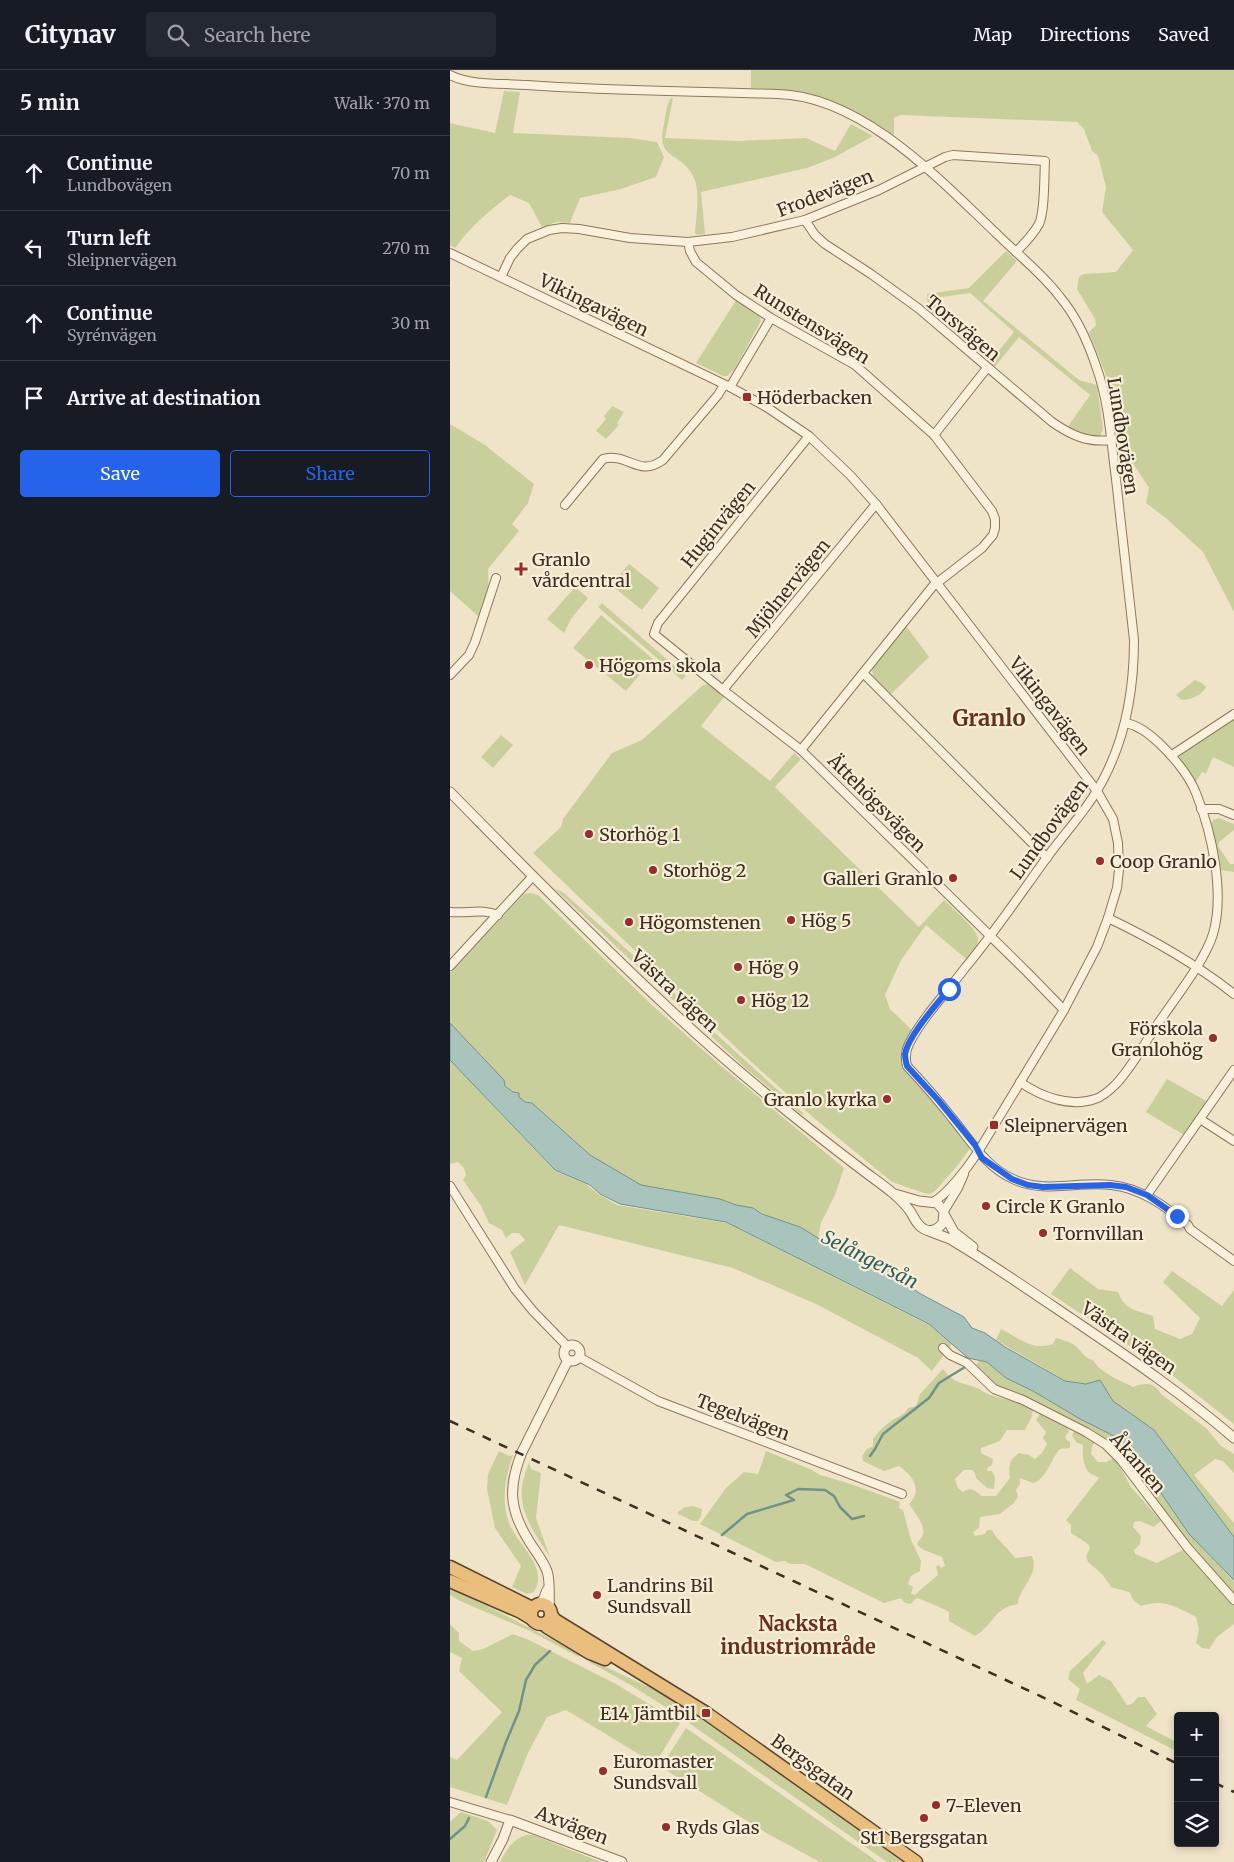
<!DOCTYPE html>
<html lang="en">
<head>
<meta charset="utf-8">
<style>
  :root { --surface:#171b24; --page:#242831; --text:#f1f3f6; --muted:#9ea1a6; --line:#363941; --accent:#2563eb }
  body { margin:0; font-family:Merriweather,serif; background:var(--page); color:var(--text) }
  .controls { position:absolute; right:15px; bottom:15px; display:grid; overflow:hidden; border-radius:5px; box-shadow:0 2px 8px #0003 }
  .controls button { width:45px; height:45px; display:grid; place-items:center; padding:0; border:0; border-bottom:1px solid var(--line); background:var(--surface); color:var(--text); font:25px sans-serif }
  .stop { position:absolute; width:15px; height:15px; margin:-11px; border:4px solid #2563eb; border-radius:50%; background:#fff }
  .stop.end { background:#2563eb; border-color:#fff; box-shadow:0 1px 5px #0008 }
  .list { margin:0; padding:0; list-style:none }
  h2 { display:flex; justify-content:space-between; align-items:center; height:65px; margin:0; padding:0 20px; font-size:21px }
  h2 small { font-size:16px; font-weight:400; color:var(--muted) }
  .list li { display:grid; grid-template-columns:32px 1fr auto; gap:15px; align-items:center; box-sizing:border-box; height:75px; padding:0 20px; border-top:1px solid var(--line) }
  .list b { display:block; font-size:19px; white-space:nowrap }
  .list p { margin:0; font-size:16px; white-space:nowrap; color:var(--muted) }
  .list em { font-size:16px; font-style:normal; color:var(--muted) }
  .actions { display:flex; gap:10px; padding:15px 20px }
  .actions a { flex:1; padding:11px 0; border:1px solid var(--accent); border-radius:5px; text-align:center; font-size:18px; color:var(--accent) }
  .actions .main { background:var(--accent); color:#fff }
  .icon { flex:none; width:28px; height:28px; fill:none; stroke:currentColor; stroke-width:2; stroke-linecap:round; stroke-linejoin:round }
  .map { position:relative; flex:none; width:784px; height:1792px; overflow:hidden }
  header { display:flex; align-items:center; gap:30px; box-sizing:border-box; height:70px; padding:0 25px; background:var(--surface); border-bottom:1px solid var(--line) }
  header strong { font-size:24px }
  nav { display:flex; gap:28px; margin-inline-start:auto; font-size:18px }
  .search { width:350px; height:45px; background:var(--page); display:flex; align-items:center; gap:12px; box-sizing:border-box; padding:0 18px; border-radius:5px; color:var(--muted); font-size:19px }
  main { display:flex }
  aside { flex:1; background:var(--surface) }
  .map>svg:first-child { display:block }
</style>
</head>
<body>
<header>
<strong>Citynav</strong>
<div class="search"><svg class="icon" aria-label="search" viewBox="0 0 24 24"><circle cx="10" cy="10" r="6"/><path d="M15 15l6 6"/></svg>Search here</div>
<nav><a>Map</a><a>Directions</a><a>Saved</a></nav>
</header>
<main>
<aside>
<h2>5 min<small>Walk · 370 m</small></h2>
<ul class="list">
<li><svg class="icon" aria-label="ahead" viewBox="0 0 24 24"><path d="M12 20V5M6 11l6-6 6 6"/></svg><div><b>Continue</b><p>Lundbovägen</p></div><em>70 m</em></li>
<li><svg class="icon" aria-label="left" viewBox="0 0 24 24"><path d="M17 20v-9H6M10 6l-5 5 5 5"/></svg><div><b>Turn left</b><p>Sleipnervägen</p></div><em>270 m</em></li>
<li><svg class="icon" aria-label="ahead" viewBox="0 0 24 24"><path d="M12 20V5M6 11l6-6 6 6"/></svg><div><b>Continue</b><p>Syrénvägen</p></div><em>30 m</em></li>
<li><svg class="icon" aria-label="arrive" viewBox="0 0 24 24"><path d="M6 21V4h12l-3 4 3 4H6"/></svg><div><b>Arrive at destination</b></div></li>
</ul>
<div class="actions"><a class="main">Save</a><a>Share</a></div>
</aside>
<div class="map">
<svg width="784" height="1792" viewBox="0 0 784 1792">
  <rect width="100%" height="100%" fill="#f0e4c8"/>
  <g fill="#c9cf9b">
    <path d="M 301,0 L 784,0 L 784,542 L 753,482 L 717,449 L 696,433 L 699,418 L 667,368 L 657,308 L 639,262 L 646,255 L 645,249 L 627,219 L 629,207 L 634,204 L 666,202 L 683,180 L 652,142 L 656,117 L 648,86 L 642,81 L 634,59 L 627,52 L 450,45 L 444,48 L 444,66 C 417,52 389,33 359,24 C 341,19 320,19 301,18 Z"/>
    <path d="M 54,21 L 70,22 L 63,63 L 180,68 L 207,72 L 214,87 L 206,107 L 171,119 L 130,128 L 120,153 L 107,152 L 92,157 L 79,133 L 60,125 C 39,141 21,156 5,178 L 0,175 L 0,53 L 45,63 Z"/>
    <path d="M 221,28 L 223,28 L 215,68 L 288,71 L 356,68 L 385,81 L 401,54 L 423,66 L 383,88 L 357,98 L 251,122 L 255,164 L 247,165 L 245,163 C 246,146 251,121 243,106 C 231,81 205,91 214,54 C 216,45 216,35 221,28 Z"/>
    <polygon points="556,181 567,191 533,231 629,310 647,315 653,359 650,366 637,367 617,358 640,325 569,267 543,299 537,295 564,262 520,223 491,227 482,248 478,243 477,224 519,218"/>
    <polygon points="287,229 309,245 311,251 284,300 277,306 273,306 246,293"/>
    <polygon points="162,336 174,342 167,353 169,355 156,369 146,361 156,349 154,346"/>
    <path d="M 0,354 L 35,375 L 84,414 L 78,433 L 62,454 L 69,461 L 38,499 C 39,517 38,531 28,546 L 0,521 Z"/>
    <polygon points="179,494 209,518 192,540 161,515"/>
    <polygon points="125,517 138,528 121,549 114,563 97,549"/>
    <polygon points="152,533 236,606 232,610 148,537"/>
    <polygon points="151,545 203,589 176,621 123,578"/>
    <polygon points="456,556 479,587 441,624 423,606 422,599"/>
    <path d="M 745,610 L 752,613 L 756,617 C 752,625 740,630 732,630 L 726,625 Z"/>
    <path d="M 257,614 L 275,626 L 251,656 L 320,711 L 344,683 L 351,689 L 325,717 L 469,857 L 494,830 C 501,837 528,859 528,869 C 528,877 521,883 516,889 L 476,855 L 451,890 L 435,925 L 440,939 L 463,961 L 451,982 L 451,990 L 520,1072 L 519,1080 L 507,1096 L 485,1121 L 480,1124 L 474,1123 L 442,1112 L 364,1048 L 297,988 L 83,783 L 111,757 L 113,749 L 162,683 L 192,670 L 253,615 Z"/>
    <polygon points="784,647 784,697 763,687 756,704 752,702 745,713 730,690 730,685"/>
    <polygon points="51,665 63,675 43,698 31,687"/>
    <polygon points="769,748 784,754 784,760 769,772 768,776 780,794 784,794 784,802 771,800 761,754 763,750"/>
    <polygon points="104,818 114,823 213,912 264,962 354,1044 352,1045 293,996"/>
    <polygon points="80,823 88,825 203,936 270,995 394,1098 385,1125 371,1153 368,1168 350,1157 312,1144 303,1138 286,1135 270,1129 191,1115 140,1085 82,1033 75,1032 55,1016 54,1010 0,953 0,903 74,824"/>
    <polygon points="0,990 105,1101 136,1114 148,1124 167,1135 277,1153 479,1255 502,1274 482,1301 468,1288 368,1235 283,1198 109,1155 75,1215 60,1182 75,1170 69,1163 62,1163 56,1168 52,1160 39,1153 31,1136 13,1110 16,1105 14,1098 8,1092 0,1094"/>
    <polygon points="717,1009 758,1032 734,1065 696,1042"/>
    <path d="M 620,1198 L 648,1219 L 668,1222 C 675,1241 686,1240 703,1246 L 705,1259 L 730,1269 L 742,1264 L 750,1248 L 713,1212 L 722,1201 L 772,1236 L 784,1220 L 784,1354 L 717,1301 L 601,1224 Z"/>
    <path d="M 551,1259 C 569,1268 582,1281 603,1274 L 606,1268 C 612,1270 618,1271 623,1274 C 631,1279 634,1289 643,1290 C 649,1302 671,1311 683,1317 C 695,1312 705,1313 711,1324 L 757,1359 L 771,1376 L 784,1384 L 784,1403 L 773,1391 L 765,1389 L 744,1405 L 784,1453 L 784,1467 L 704,1360 L 663,1331 L 650,1311 L 636,1314 L 616,1311 L 546,1270 Z"/>
    <polygon points="529,1291 537,1292 556,1308 583,1321 630,1349 670,1369 681,1379 739,1464 784,1511 784,1526 738,1475 665,1376 649,1364 634,1356 577,1328 543,1314 526,1295"/>
    <path d="M 493,1299 C 504,1314 511,1312 527,1318 C 532,1320 536,1324 541,1325 C 555,1330 569,1331 583,1337 L 582,1346 L 575,1360 L 557,1360 L 550,1371 L 531,1378 L 531,1383 L 543,1389 L 542,1395 L 538,1397 L 537,1401 L 542,1401 L 545,1407 L 544,1419 L 537,1418 L 526,1408 L 525,1403 L 522,1400 L 514,1400 L 505,1409 L 508,1418 L 513,1422 C 521,1416 525,1421 532,1426 L 546,1426 L 560,1408 C 558,1397 559,1389 569,1383 L 579,1385 L 585,1389 L 592,1383 L 597,1374 L 593,1368 L 596,1362 L 586,1350 L 590,1344 L 598,1345 L 617,1357 L 619,1362 L 615,1366 L 616,1369 L 620,1372 L 620,1378 L 610,1379 C 601,1389 596,1410 583,1413 L 570,1408 L 570,1414 L 566,1420 L 568,1426 L 564,1433 L 550,1444 L 530,1447 L 529,1458 L 523,1462 L 525,1466 L 535,1464 L 537,1460 L 542,1460 C 548,1472 558,1477 565,1488 L 582,1486 C 590,1505 568,1519 568,1534 C 543,1538 544,1555 525,1566 L 499,1551 L 499,1542 C 495,1539 469,1528 466,1528 L 461,1534 L 455,1533 L 451,1528 L 434,1533 L 355,1494 L 340,1494 L 335,1491 L 326,1492 L 250,1454 L 276,1418 L 294,1402 L 308,1404 L 316,1381 L 362,1400 L 370,1405 L 401,1414 L 450,1432 L 449,1438 L 453,1440 L 461,1470 L 471,1491 L 470,1501 L 461,1506 L 458,1514 L 463,1517 L 461,1524 L 465,1525 C 473,1517 480,1512 488,1505 L 486,1497 L 489,1495 L 491,1498 L 495,1496 L 492,1487 L 474,1480 L 467,1475 C 468,1470 472,1468 473,1464 C 475,1454 464,1442 459,1434 C 473,1419 463,1406 449,1396 L 434,1401 L 413,1391 L 412,1386 L 417,1379 L 423,1376 L 423,1369 C 428,1362 434,1356 441,1351 C 448,1346 454,1346 458,1338 L 466,1336 L 470,1324 Z"/>
    <path d="M 625,1360 L 645,1371 L 642,1377 L 641,1384 L 648,1392 L 656,1392 L 665,1388 L 681,1417 L 711,1451 L 704,1457 L 690,1451 L 684,1452 L 683,1457 L 691,1466 L 690,1474 L 684,1480 L 685,1484 L 707,1493 L 733,1480 L 784,1535 L 784,1554 L 767,1567 L 759,1579 L 752,1578 L 746,1573 L 749,1560 L 746,1547 C 726,1537 714,1528 691,1536 L 684,1531 L 679,1522 L 661,1517 L 653,1505 L 638,1492 L 636,1486 L 640,1478 L 638,1474 L 621,1463 L 621,1455 L 616,1450 L 649,1408 C 647,1406 644,1406 641,1404 C 633,1399 632,1383 633,1375 L 626,1372 L 622,1365 Z"/>
    <path d="M 49,1381 L 59,1386 L 63,1385 C 56,1406 51,1427 58,1450 C 65,1474 100,1496 84,1522 L 77,1524 L 62,1517 L 71,1496 L 45,1458 L 37,1419 L 38,1404 Z"/>
    <path d="M 79,1392 L 81,1399 L 91,1403 L 86,1448 L 100,1487 C 86,1465 66,1440 73,1411 C 74,1405 77,1399 79,1392 Z"/>
    <polygon points="243,1436 252,1439 251,1446 248,1451 243,1451 228,1444 228,1442 235,1437"/>
    <polygon points="0,1516 14,1524 130,1584 129,1587 80,1561 10,1531 0,1525"/>
    <polygon points="0,1554 9,1563 9,1571 23,1581 33,1579 63,1564 79,1570 166,1614 230,1653 205,1694 116,1640 97,1647 78,1683 57,1735 0,1717 0,1687 7,1690 52,1642 9,1601 12,1588 0,1582"/>
    <polygon points="653,1570 656,1573 633,1603 637,1614 649,1605 661,1611 677,1635 682,1634 688,1627 695,1627 707,1644 696,1656 728,1673 728,1682 626,1630 630,1619 618,1609 620,1601"/>
    <polygon points="141,1590 205,1620 233,1636 233,1648 179,1614 139,1592"/>
    <polygon points="244,1649 253,1649 452,1792 437,1792 239,1653"/>
    <polygon points="236,1658 428,1792 370,1792 318,1764 211,1697"/>
    <polygon points="11,1742 38,1751 47,1760 34,1792 0,1792 0,1752"/>
    <path d="M 76,1765 L 83,1765 L 151,1792 L 50,1792 C 57,1779 62,1770 76,1765 Z"/>
  </g>
  <polygon fill="#a9c4bc" stroke="#6f938a" points="0,953 54,1010 55,1016 63,1022 69,1023 69,1027 75,1032 82,1033 140,1085 191,1115 270,1129 286,1135 303,1138 312,1144 350,1157 368,1168 437,1198 469,1223 514,1247 522,1258 535,1263 555,1277 615,1311 636,1314 650,1310 663,1331 704,1360 784,1467 784,1510 739,1464 681,1379 670,1369 630,1349 583,1321 556,1308 537,1292 518,1288 479,1254 276,1152 170,1134 150,1124 140,1115 105,1100 0,990"/>
  <g fill="none" stroke-linecap="round" stroke-linejoin="round">
    <g stroke="#6f938a" stroke-width="2.5">
      <polyline points="420,1386 425,1379 433,1364 479,1328 489,1313 515,1297"/>
      <polyline points="272,1465 297,1444 344,1430 336,1425 348,1419 375,1420 384,1426 390,1437 402,1449 414,1446"/>
      <polyline points="36,1727 56,1672 69,1641 76,1610 85,1595 100,1581"/>
      <polyline points="0,1769 15,1756 19,1748"/>
    </g>
    <defs>
      <g id="minor">
        <path d="M 0,5 C 22,16 53,13 77,15 C 161,21 244,21 328,24 C 412,26 490,110 547,164 C 568,185 592,203 610,227 C 626,246 638,272 646,296 C 659,331 661,372 666,409 C 672,462 678,516 684,570 C 684,617 677,663 655,706 C 641,735 618,759 598,786 C 571,823 545,862 515,898 C 497,922 472,948 459,974 C 455,982 455,988 457,996 C 473,1013 488,1030 502,1048 C 521,1071 535,1096 563,1109 C 595,1124 628,1111 661,1115 C 691,1118 715,1136 738,1155 L 740,1159 L 784,1191"/>
        <path d="M 355,150 L 365,165 L 375,174 L 421,204 L 468,238 L 602,352 C 621,365 637,373 661,370"/>
        <polyline points="238,172 240,181 246,192 286,225 321,248 405,295 484,365 542,441 545,449 545,458 543,465 532,478 483,516 351,680"/>
        <path d="M 0,183 L 280,317 L 318,338 L 359,366 L 400,405 L 426,434 L 647,721 L 663,749 L 668,773 L 669,800 L 667,818 L 658,848 L 647,877 L 614,940 L 528,1082 C 518,1097 498,1124 483,1132"/>
        <path d="M 51,207 L 60,188 L 67,179 L 77,169 L 99,160 L 112,158 L 129,159 L 180,168 L 238,172 L 282,167 L 355,150 L 429,120 L 495,87 L 503,85 L 595,91 C 594,107 595,141 589,154 C 583,165 574,174 566,182"/>
        <polyline points="280,317 321,248"/>
        <polyline points="484,365 537,298"/>
        <polyline points="359,366 208,553 204,564 273,620 351,680 577,902 614,940"/>
        <path d="M 115,435 L 153,389 C 178,382 188,408 213,390 L 268,325 L 274,315"/>
        <polyline points="413,603 597,788"/>
        <polyline points="0,605 19,585 25,572 46,508"/>
        <polyline points="273,620 426,434"/>
        <polyline points="722,685 784,644"/>
        <polyline points="751,739 769,739 784,745"/>
        <path d="M 0,842 C 17,844 32,838 48,845"/>
        <path d="M 658,848 C 702,869 746,894 784,924"/>
        <polyline points="0,896 83,806"/>
        <path d="M 570,1012 C 590,1026 620,1038 645,1029 C 652,1027 660,1020 666,1014 C 682,997 694,974 707,955 C 723,931 755,891 763,864 C 775,823 762,763 746,723 C 739,705 722,685 708,672 C 698,663 689,656 676,653"/>
        <polyline points="750,1049 784,1071"/>
        <polyline points="0,1116 65,1219 83,1241 117,1276"/>
        <polyline points="697,1125 784,1000"/>
        <polyline points="494,1141 508,1118 514,1104"/>
        <polyline points="493,1278 500,1285 517,1293 544,1319 573,1330 636,1362 655,1374 671,1390 737,1477 784,1530"/>
        <polyline points="129,1287 208,1331 452,1424"/>
        <polyline points="0,1732 60,1750"/>
      </g>
      <g id="tertiary">
        <path d="M 0,722 C 70,793 139,864 212,932 C 276,993 345,1049 415,1102 C 431,1114 448,1125 460,1141 C 464,1147 467,1156 474,1159 C 481,1163 488,1159 493,1153 L 494,1141 L 487,1133 L 469,1131 L 445,1124"/>
        <polyline points="495,1146 504,1162 523,1177"/>
        <path d="M 479,1161 L 500,1169 L 518,1180 C 553,1202 588,1226 622,1249 C 678,1287 733,1324 784,1368"/>
        <circle cx="122" cy="1283" r="8"/>
        <polyline points="87,1535 93,1530 97,1520"/>
        <path d="M 100,1540 C 98,1527 101,1513 97,1501 C 93,1490 85,1481 79,1471 C 59,1439 58,1417 72,1382 L 118,1290"/>
        <polyline points="41,1792 53,1769 60,1750 172,1792"/>
      </g>
      <g id="trunk">
        <polyline points="0,1497 82,1538"/>
        <polyline points="0,1511 71,1542 81,1548"/>
        <circle cx="91" cy="1544" r="10"/>
        <polyline points="101,1545 105,1550 256,1643 466,1792"/>
        <polyline points="95,1554 97,1557 140,1583 155,1589"/>
      </g>
    </defs>
    <use href="#minor" stroke="#8d765c" stroke-width="10"/>
    <use href="#tertiary" stroke="#8d765c" stroke-width="11"/>
    <use href="#trunk" stroke="#5b4430" stroke-width="15"/>
    <use href="#minor" stroke="#faf1dc" stroke-width="8"/>
    <use href="#tertiary" stroke="#faf1dc" stroke-width="9"/>
    <use href="#trunk" stroke="#eabe7c" stroke-width="12"/>
    <g stroke="#3d2e20" stroke-width="2.5" stroke-dasharray="9 9" stroke-linecap="butt">
      <polyline points="0,1351 603,1632 728,1694"/>
      <polyline points="765,1713 784,1722"/>
    </g>
  </g>
  <g fill="none" stroke-linecap="round" stroke-linejoin="round">
    <path stroke="#2563eb" stroke-width="6" d="M 499,919 C 487,934 458,966 455,984 C 455,989 456,992 457,996 L 489,1031 L 525,1075 L 532,1088 L 562,1109 L 578,1115 L 593,1117 L 660,1115 L 676,1117 L 697,1125 L 727,1146"/>
  </g>
  <g fill="#9e2a2b" stroke="#f7eed8" stroke-width="2">
    <rect x="292" y="322" width="10" height="10" rx="2.5"/>
    <path d="M68.5 491.5h5v5h5v5h-5v5h-5v-5h-5v-5h5z"/>
    <circle cx="139" cy="595" r="5"/>
    <circle cx="139" cy="764" r="5"/>
    <circle cx="650" cy="791" r="5"/>
    <circle cx="203" cy="800" r="5"/>
    <circle cx="503" cy="808" r="5"/>
    <circle cx="341" cy="850" r="5"/>
    <circle cx="179" cy="852" r="5"/>
    <circle cx="288" cy="897" r="5"/>
    <circle cx="291" cy="930" r="5"/>
    <circle cx="763" cy="968" r="5"/>
    <circle cx="437" cy="1029" r="5"/>
    <rect x="539" y="1050" width="10" height="10" rx="2.5"/>
    <circle cx="536" cy="1136" r="5"/>
    <circle cx="593" cy="1163" r="5"/>
    <circle cx="147" cy="1525" r="5"/>
    <rect x="251" y="1638" width="10" height="10" rx="2.5"/>
    <circle cx="153" cy="1701" r="5"/>
    <circle cx="486" cy="1735" r="5"/>
    <circle cx="474" cy="1748" r="5"/>
    <circle cx="216" cy="1757" r="5"/>
  </g>
  <g text-anchor="middle" dominant-baseline="central" stroke-width="4.5" stroke-linejoin="round" paint-order="stroke">
    <g font-size="18" fill="#3d2e20" stroke="#f7eed8">
      <text transform="translate(375 123) rotate(-21)">Frodevägen</text>
      <text transform="translate(144 235) rotate(26)">Vikingavägen</text>
      <text transform="translate(362 254) rotate(32)">Runstensvägen</text>
      <text transform="translate(513 258) rotate(40)">Torsvägen</text>
      <text transform="translate(673 366) rotate(81)">Lundbovägen</text>
      <text transform="translate(268 454) rotate(-51)">Huginvägen</text>
      <text transform="translate(338 518) rotate(-51)">Mjölnervägen</text>
      <text transform="translate(600 636) rotate(52)">Vikingavägen</text>
      <text transform="translate(427 733) rotate(45)">Ättehögsvägen</text>
      <text transform="translate(599 759) rotate(-54)">Lundbovägen</text>
      <text transform="translate(225 921) rotate(43)">Västra vägen</text>
      <text transform="translate(679 1268) rotate(35)">Västra vägen</text>
      <text transform="translate(293 1347) rotate(21)">Tegelvägen</text>
      <text transform="translate(688 1393) rotate(49)">Åkanten</text>
      <text transform="translate(363 1697) rotate(36)">Bergsgatan</text>
      <text transform="translate(122 1755) rotate(21)">Axvägen</text>
    </g>
    <g font-size="18" fill="#3d2e20" stroke="#f7eed8" text-anchor="start">
      <text x="307" y="327">Höderbacken</text>
      <text x="82" y="489">Granlo<tspan x="82" dy="21">vårdcentral</tspan></text>
      <text x="149" y="595">Högoms skola</text>
      <text x="149" y="764">Storhög 1</text>
      <text x="660" y="791">Coop Granlo</text>
      <text x="213" y="800">Storhög 2</text>
      <text x="493" y="808" text-anchor="end">Galleri Granlo</text>
      <text x="351" y="850">Hög 5</text>
      <text x="189" y="852">Högomstenen</text>
      <text x="298" y="897">Hög 9</text>
      <text x="301" y="930">Hög 12</text>
      <text x="753" y="958" text-anchor="end">Förskola<tspan x="753" dy="21">Granlohög</tspan></text>
      <text x="427" y="1029" text-anchor="end">Granlo kyrka</text>
      <text x="554" y="1055">Sleipnervägen</text>
      <text x="546" y="1136">Circle K Granlo</text>
      <text x="603" y="1163">Tornvillan</text>
      <text x="157" y="1515">Landrins Bil<tspan x="157" dy="21">Sundsvall</tspan></text>
      <text x="246" y="1643" text-anchor="end">E14 Jämtbil</text>
      <text x="163" y="1691">Euromaster<tspan x="163" dy="21">Sundsvall</tspan></text>
      <text x="496" y="1735">7-Eleven</text>
      <text x="226" y="1757">Ryds Glas</text>
      <text x="474" y="1767" text-anchor="middle">St1 Bergsgatan</text>
    </g>
    <g font-size="19" font-style="italic" fill="#2f5d5a" stroke="#f7eed8">
      <text transform="translate(420 1189) rotate(27)">Selångersån</text>
    </g>
    <g font-size="20" font-weight="bold" fill="#6b2e1e" stroke="#f7eed8">
      <text x="348" y="1553">Nacksta<tspan x="348" dy="23">industriområde</tspan></text>
    </g>
    <g font-size="22" font-weight="bold" fill="#6b2e1e" stroke="#f7eed8">
      <text x="539" y="648">Granlo</text>
    </g>
  </g>
</svg>
<div class="controls">
<button>+</button>
<button>−</button>
<button><svg class="icon" aria-label="layers" viewBox="0 0 24 24"><path d="M12 4l9 5-9 5-9-5zM3 14l9 5 9-5"/></svg></button>
</div>
<div class="stop" style="left:499px;top:919px"></div>
<div class="stop end" style="left:727px;top:1146px"></div>
</div>
</main>
</body>
</html>
